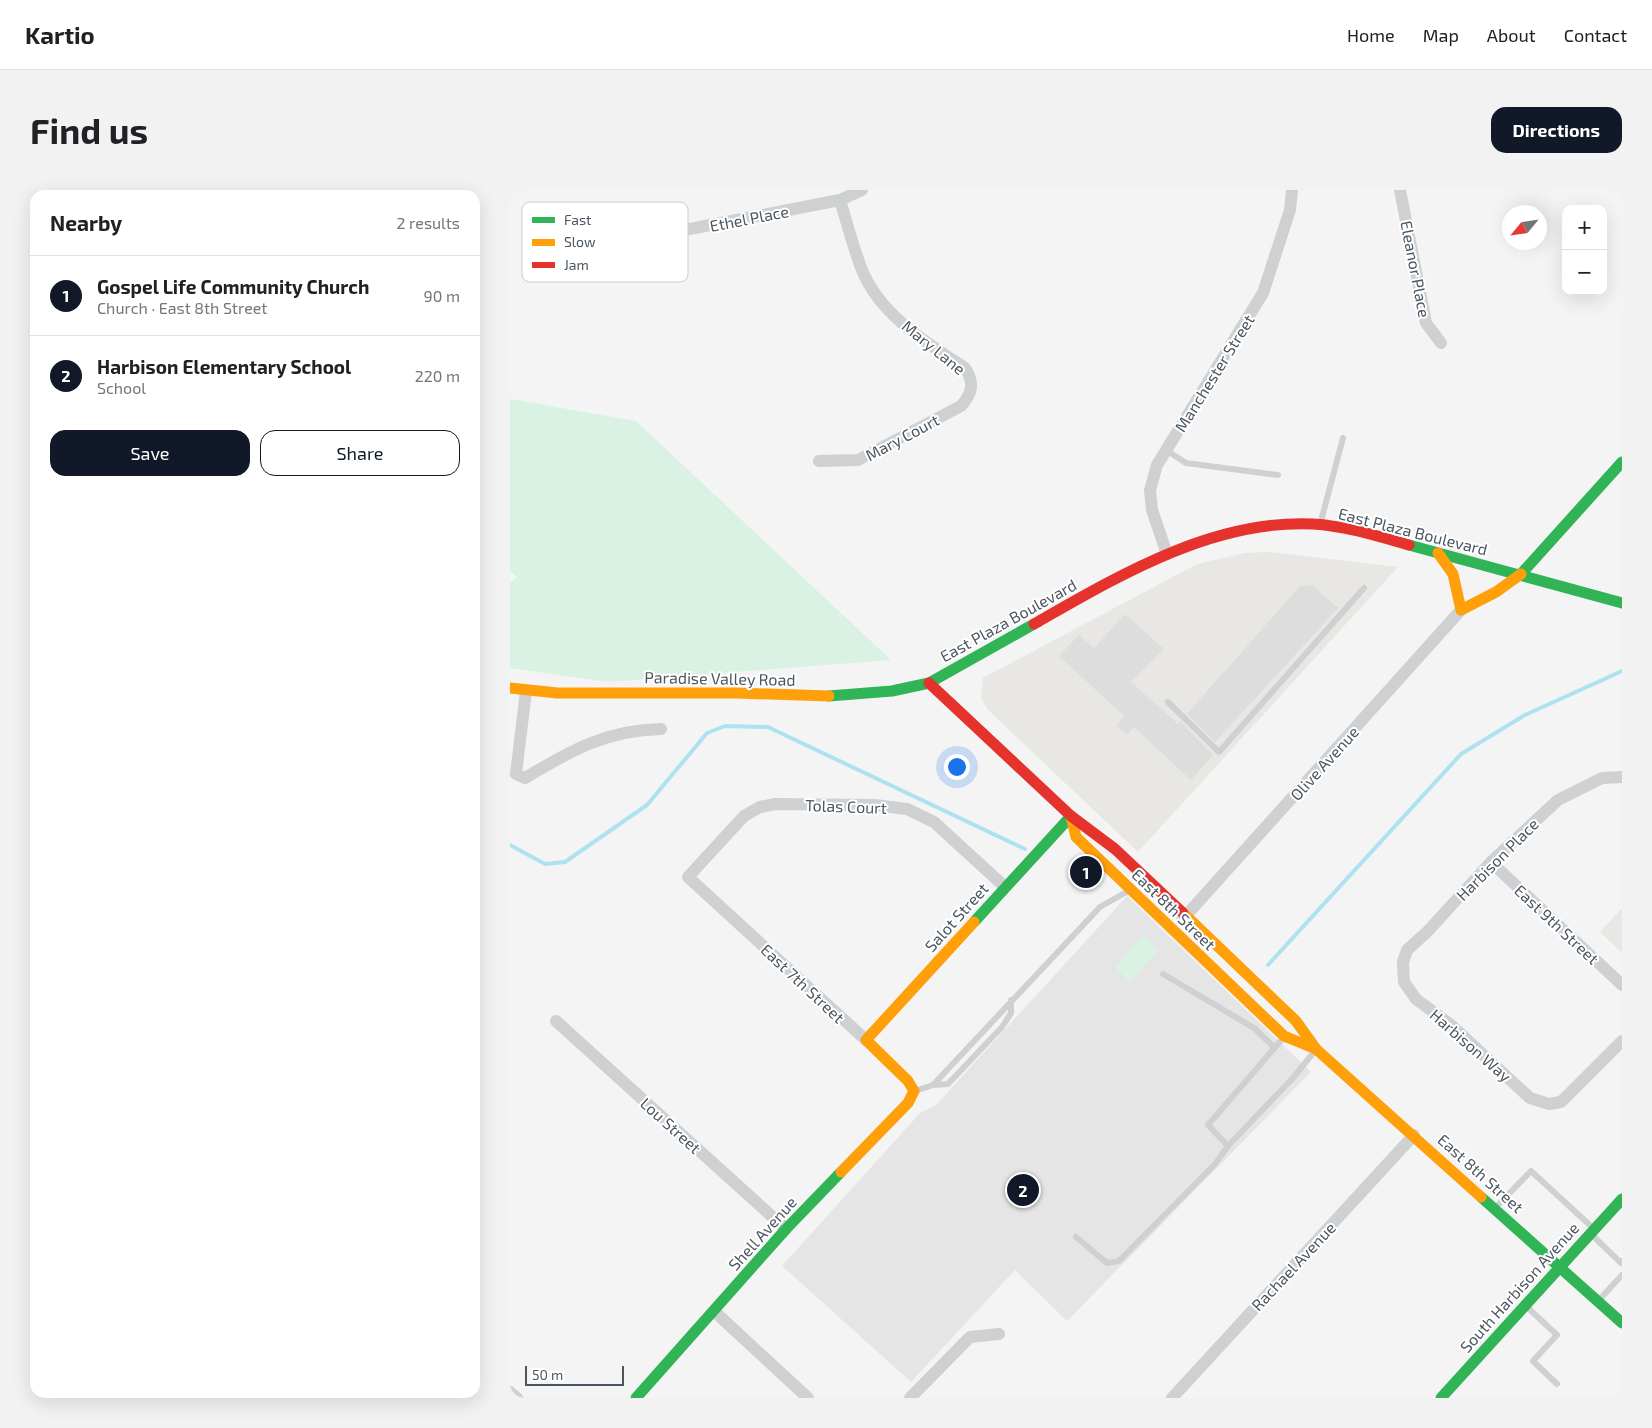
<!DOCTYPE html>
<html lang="en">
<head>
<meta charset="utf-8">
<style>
  :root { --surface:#fff; --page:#f2f2f2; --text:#202124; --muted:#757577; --line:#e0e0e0; --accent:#111827 }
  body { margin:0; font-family:"Exo 2",sans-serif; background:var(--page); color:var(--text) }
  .controls { position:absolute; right:15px; top:15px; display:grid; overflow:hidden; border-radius:10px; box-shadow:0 5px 20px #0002 }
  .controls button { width:45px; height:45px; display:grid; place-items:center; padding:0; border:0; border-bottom:1px solid var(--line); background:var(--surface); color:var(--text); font:25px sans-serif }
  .compass { position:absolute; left:992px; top:15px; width:45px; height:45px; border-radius:50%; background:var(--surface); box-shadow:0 5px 20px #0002; rotate:241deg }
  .scale { position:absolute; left:15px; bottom:12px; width:99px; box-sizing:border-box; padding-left:5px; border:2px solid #4a5661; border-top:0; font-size:14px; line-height:18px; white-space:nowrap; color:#4a5661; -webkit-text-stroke:4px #fff; paint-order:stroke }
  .you { position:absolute; left:446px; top:576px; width:18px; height:18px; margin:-12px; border:4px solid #fff; border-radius:50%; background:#1a73e8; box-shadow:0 0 0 8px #1a73e833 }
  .badge { display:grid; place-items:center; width:32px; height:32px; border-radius:50%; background:var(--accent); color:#fff; font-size:16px; font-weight:700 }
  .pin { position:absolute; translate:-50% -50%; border:2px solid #fff; box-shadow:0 1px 5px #0006 }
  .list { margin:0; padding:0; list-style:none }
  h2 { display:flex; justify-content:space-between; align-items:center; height:65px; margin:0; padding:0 20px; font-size:21px }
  h2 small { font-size:16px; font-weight:400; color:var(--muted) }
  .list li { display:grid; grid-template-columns:32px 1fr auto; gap:15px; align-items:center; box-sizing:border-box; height:80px; padding:0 20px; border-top:1px solid var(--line) }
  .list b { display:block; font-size:19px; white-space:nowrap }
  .list p { margin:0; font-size:16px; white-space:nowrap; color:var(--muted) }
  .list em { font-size:16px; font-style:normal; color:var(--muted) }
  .actions { display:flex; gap:10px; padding:15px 20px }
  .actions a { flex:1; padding:11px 0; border:1px solid var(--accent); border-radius:15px; text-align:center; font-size:18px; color:var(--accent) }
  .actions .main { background:var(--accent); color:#fff }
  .map { position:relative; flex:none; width:1112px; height:1208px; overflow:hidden; border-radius:15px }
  header { display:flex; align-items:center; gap:30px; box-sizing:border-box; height:70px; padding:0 25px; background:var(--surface); border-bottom:1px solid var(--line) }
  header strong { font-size:24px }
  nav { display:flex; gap:28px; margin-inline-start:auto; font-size:18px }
  .intro { display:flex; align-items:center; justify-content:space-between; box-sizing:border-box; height:120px; padding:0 30px }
  h1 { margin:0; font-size:35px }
  .button { padding:12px 22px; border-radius:15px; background:var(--accent); color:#fff; font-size:18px; font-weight:700 }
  main { display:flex; gap:30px; padding:0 30px }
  aside { flex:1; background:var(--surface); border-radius:15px; box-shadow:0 5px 20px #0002 }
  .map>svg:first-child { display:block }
</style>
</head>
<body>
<header>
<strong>Kartio</strong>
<nav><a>Home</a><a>Map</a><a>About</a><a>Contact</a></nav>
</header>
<div class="intro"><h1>Find us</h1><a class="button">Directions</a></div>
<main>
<aside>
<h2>Nearby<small>2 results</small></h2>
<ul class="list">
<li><span class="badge">1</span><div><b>Gospel Life Community Church</b><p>Church · East 8th Street</p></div><em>90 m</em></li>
<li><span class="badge">2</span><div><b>Harbison Elementary School</b><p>School</p></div><em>220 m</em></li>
</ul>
<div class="actions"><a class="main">Save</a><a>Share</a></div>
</aside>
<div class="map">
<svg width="1112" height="1208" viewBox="0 0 1112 1208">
  <rect width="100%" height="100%" fill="#f4f4f4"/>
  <g fill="#e8e7e3">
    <polygon points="759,362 888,377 628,662 478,520 471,508 473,488 687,374 735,363"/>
    <polygon points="1112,718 1112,763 1090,742"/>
  </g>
  <polygon fill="#e6e5e6" points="617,706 801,882 557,1131 505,1080 401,1192 272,1076 410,923 425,916"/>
  <g fill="#d9f2e3">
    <polygon points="0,209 126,231 381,470 98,492 0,478 0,393 7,387 0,381"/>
    <polygon points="632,745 649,760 620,792 605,777"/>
  </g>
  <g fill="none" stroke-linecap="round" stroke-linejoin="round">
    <g stroke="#aee2f0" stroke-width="4">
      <polyline points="0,655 35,674 55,672 137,615 197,543 215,536 258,537 515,659"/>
      <polyline points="758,775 951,564 1015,525 1112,481"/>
    </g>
  </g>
  <g fill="#ddddde">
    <polygon points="802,395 828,418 705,552 677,524 790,396"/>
    <polygon points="615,424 654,459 621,492 668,534 670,531 703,565 681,590 624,537 617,545 606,536 614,526 549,466 569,445 584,458"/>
  </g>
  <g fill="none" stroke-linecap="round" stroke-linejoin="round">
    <g stroke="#ced0d2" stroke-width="6">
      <polyline points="656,260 676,273 768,285"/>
      <polyline points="811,331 833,248"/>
      <polyline points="658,512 709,562 854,398"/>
      <polyline points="653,784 744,838 764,857"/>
      <polyline points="423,895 438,894 492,837 501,823 501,810"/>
      <polyline points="405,901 423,895 590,717 620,700"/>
      <polyline points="718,956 698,935 774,847"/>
      <polyline points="986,1017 1021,981 1083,1038"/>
      <polyline points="1081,1044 1111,1073 1112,1071"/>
      <polyline points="566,1047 597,1073 609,1071 705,974 718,956 782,889 804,862"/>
      <polyline points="1089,1110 1112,1085"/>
      <polyline points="1017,1117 1047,1145 1023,1171 1047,1194"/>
    </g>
    <g stroke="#ced0d2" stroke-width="12">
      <polyline points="890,0 916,133 931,153"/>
      <polyline points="69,72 107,53 330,10 352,0"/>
      <path d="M 309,271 L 348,270 L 451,216 C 462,204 465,193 455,178 C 417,153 370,125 352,80 C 343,57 337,33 330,10"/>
      <polyline points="657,364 642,320 640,300 647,275 753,103 780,20 782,0"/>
      <path d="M 16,501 L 6,584 L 15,588 C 60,561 96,540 151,539"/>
      <polyline points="1112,587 1092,588 1048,610 981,672 917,742 897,760 893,772 894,792 906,809 941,835 1020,908 1039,914 1051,912 1112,851"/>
      <polyline points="981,672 1112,795"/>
      <polyline points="672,730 951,420"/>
      <polyline points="46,831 276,1039"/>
      <polyline points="356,850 178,687 234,626 250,617 265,614 365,615 397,619 424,632 495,697"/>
      <polyline points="205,1122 298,1208"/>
      <polyline points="0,1202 7,1208"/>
      <polyline points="400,1208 460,1147 489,1144"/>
      <polyline points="662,1208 904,945"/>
    </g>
    <g stroke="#30b455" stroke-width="11">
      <polyline points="899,355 1112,413"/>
      <polyline points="1011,384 1112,272"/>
      <polyline points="319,506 382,501 419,493 524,434"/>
      <polyline points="464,732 561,626"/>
      <polyline points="971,1007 1112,1133"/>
      <polyline points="126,1208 276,1039 331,982"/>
      <polyline points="931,1208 1112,1009"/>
    </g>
    <g stroke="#ff9f0a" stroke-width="11">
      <polyline points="928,363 943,384 951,420 986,402 1011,384"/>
      <polyline points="0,498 47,503 226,503 319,506"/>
      <polyline points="561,626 566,647 774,846 806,859"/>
      <polyline points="673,723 786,831 806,859 971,1007"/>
      <polyline points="331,982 398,913 404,901 398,891 356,850 464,732"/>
    </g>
    <g stroke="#e5322d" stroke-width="11">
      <path d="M 524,434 C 608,386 703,329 803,334 C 836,336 867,346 899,355"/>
      <polyline points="419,493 561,626 605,659 673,723"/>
    </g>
  </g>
  <g text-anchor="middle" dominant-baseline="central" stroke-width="4" stroke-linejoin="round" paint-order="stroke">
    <g font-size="16" fill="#4a5661" stroke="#fff">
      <text transform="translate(239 28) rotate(-11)">Ethel Place</text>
      <text transform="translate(906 79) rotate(79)">Eleanor Place</text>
      <text transform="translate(424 157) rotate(39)">Mary Lane</text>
      <text transform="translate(704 183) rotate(-58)">Manchester Street</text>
      <text transform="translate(392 247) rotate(-28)">Mary Court</text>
      <text transform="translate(903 341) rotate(14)">East Plaza Boulevard</text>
      <text transform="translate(498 430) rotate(-29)">East Plaza Boulevard</text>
      <text transform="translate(210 488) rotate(1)">Paradise Valley Road</text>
      <text transform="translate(814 573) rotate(-48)">Olive Avenue</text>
      <text transform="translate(336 616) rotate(2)">Tolas Court</text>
      <text transform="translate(987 669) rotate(-45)">Harbison Place</text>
      <text transform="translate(664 719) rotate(44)">East 8th Street</text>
      <text transform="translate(446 727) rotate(-48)">Salot Street</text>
      <text transform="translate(1047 734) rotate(43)">East 9th Street</text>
      <text transform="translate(293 793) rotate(43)">East 7th Street</text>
      <text transform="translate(961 855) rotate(41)">Harbison Way</text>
      <text transform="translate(161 935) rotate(42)">Lou Street</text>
      <text transform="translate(971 983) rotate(42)">East 8th Street</text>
      <text transform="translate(252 1043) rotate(-48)">Shell Avenue</text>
      <text transform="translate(783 1076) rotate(-47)">Rachael Avenue</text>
      <text transform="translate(1009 1097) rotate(-48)">South Harbison Avenue</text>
    </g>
  </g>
  <rect x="12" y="12" width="166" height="80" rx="8" fill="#fff" stroke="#c9ccd0" stroke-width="1"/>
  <rect x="22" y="27" width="23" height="6" fill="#30b455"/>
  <rect x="22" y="49" width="23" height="7" fill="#ff9f0a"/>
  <rect x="22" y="72" width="23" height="6" fill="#e5322d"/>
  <g font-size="14" fill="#4a5661">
    <text x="54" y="35">Fast</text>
    <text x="54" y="57">Slow</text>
    <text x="54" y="80">Jam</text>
  </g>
</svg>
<div class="controls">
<button>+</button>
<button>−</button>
</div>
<svg class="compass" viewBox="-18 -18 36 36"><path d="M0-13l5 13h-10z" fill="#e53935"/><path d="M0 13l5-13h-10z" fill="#757577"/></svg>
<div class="scale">50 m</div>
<div class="you"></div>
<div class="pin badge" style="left:576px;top:682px">1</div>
<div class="pin badge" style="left:513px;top:1000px">2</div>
</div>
</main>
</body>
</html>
